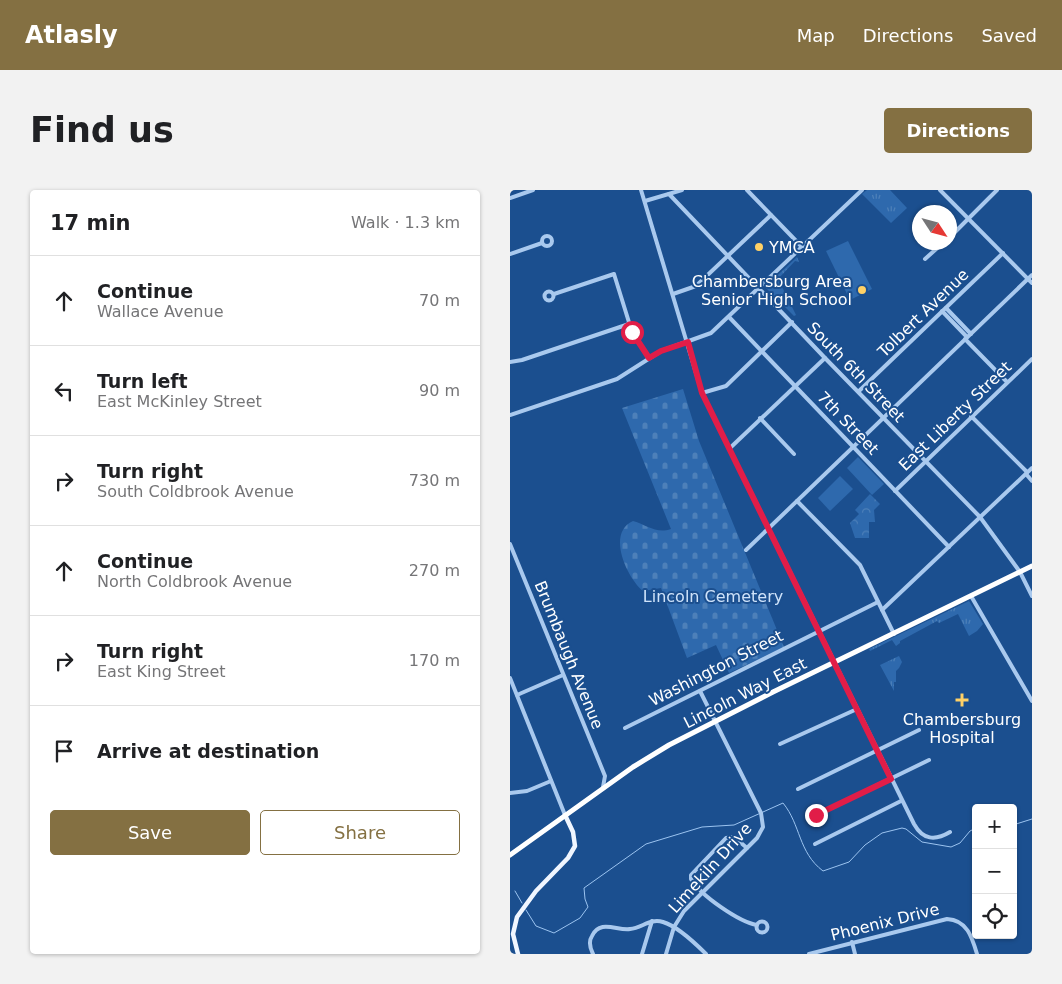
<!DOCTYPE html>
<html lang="en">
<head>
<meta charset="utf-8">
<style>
  :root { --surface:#fff; --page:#f2f2f2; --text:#202124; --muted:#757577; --line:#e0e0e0; --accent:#847042 }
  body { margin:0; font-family:"DejaVu Sans",sans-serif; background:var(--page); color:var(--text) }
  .controls { position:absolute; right:15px; bottom:15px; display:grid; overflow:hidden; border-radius:5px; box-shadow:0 1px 4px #0004 }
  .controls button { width:45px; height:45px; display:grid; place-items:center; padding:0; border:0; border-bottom:1px solid var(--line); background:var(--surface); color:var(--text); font:25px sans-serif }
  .compass { position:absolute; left:402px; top:15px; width:45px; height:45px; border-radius:50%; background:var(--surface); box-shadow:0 1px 4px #0004; rotate:126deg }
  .stop { position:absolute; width:15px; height:15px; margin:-11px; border:4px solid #e11d48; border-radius:50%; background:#fff }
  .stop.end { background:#e11d48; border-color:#fff; box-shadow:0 1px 5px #0008 }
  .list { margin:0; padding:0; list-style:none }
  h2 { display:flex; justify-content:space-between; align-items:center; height:65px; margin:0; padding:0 20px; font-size:21px }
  h2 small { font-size:16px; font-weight:400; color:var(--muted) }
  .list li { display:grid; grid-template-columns:32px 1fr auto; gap:15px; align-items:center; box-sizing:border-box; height:90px; padding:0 20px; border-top:1px solid var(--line) }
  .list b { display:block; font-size:19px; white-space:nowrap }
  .list p { margin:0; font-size:16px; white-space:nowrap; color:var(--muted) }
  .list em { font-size:16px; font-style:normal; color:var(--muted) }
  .actions { display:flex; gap:10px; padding:15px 20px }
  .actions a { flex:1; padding:11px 0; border:1px solid var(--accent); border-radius:5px; text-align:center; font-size:18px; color:var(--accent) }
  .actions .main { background:var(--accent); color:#fff }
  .icon { flex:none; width:28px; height:28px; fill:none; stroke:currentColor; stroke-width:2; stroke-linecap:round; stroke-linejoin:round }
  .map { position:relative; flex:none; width:522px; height:764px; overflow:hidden; border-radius:5px }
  header { display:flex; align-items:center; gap:30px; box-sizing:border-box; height:70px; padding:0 25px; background:var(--accent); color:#fff }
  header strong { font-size:24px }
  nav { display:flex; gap:28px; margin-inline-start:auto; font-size:18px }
  .intro { display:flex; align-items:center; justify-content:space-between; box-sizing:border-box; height:120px; padding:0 30px }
  h1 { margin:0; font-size:35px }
  .button { padding:12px 22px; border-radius:5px; background:var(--accent); color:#fff; font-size:18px; font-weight:700 }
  main { display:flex; gap:30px; padding:0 30px }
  aside { flex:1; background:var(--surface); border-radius:5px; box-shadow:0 1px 4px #0004 }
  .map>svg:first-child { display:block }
</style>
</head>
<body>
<header>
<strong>Atlasly</strong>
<nav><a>Map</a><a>Directions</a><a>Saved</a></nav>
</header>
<div class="intro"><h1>Find us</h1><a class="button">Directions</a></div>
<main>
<aside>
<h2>17 min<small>Walk · 1.3 km</small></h2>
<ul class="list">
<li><svg class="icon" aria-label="ahead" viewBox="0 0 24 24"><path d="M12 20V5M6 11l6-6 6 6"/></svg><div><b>Continue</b><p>Wallace Avenue</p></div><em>70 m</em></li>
<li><svg class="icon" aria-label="left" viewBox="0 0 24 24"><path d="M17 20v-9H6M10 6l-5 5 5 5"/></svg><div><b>Turn left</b><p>East McKinley Street</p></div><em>90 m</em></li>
<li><svg class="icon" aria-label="right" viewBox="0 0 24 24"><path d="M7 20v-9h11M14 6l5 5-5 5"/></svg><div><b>Turn right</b><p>South Coldbrook Avenue</p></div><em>730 m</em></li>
<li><svg class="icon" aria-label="ahead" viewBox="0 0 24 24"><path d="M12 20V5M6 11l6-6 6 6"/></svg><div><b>Continue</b><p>North Coldbrook Avenue</p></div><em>270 m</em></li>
<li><svg class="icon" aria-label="right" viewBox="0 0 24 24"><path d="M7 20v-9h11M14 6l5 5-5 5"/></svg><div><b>Turn right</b><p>East King Street</p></div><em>170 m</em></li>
<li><svg class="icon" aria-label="arrive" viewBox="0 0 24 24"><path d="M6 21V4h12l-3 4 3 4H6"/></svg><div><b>Arrive at destination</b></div></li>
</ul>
<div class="actions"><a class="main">Save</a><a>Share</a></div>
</aside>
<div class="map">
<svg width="522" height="764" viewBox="0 0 522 764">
  <defs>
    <pattern id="grass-tufts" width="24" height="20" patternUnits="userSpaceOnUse" patternTransform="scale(1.25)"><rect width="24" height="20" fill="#2e69ad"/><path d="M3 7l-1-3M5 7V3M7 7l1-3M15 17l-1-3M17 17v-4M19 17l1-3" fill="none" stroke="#4d80b9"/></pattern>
    <pattern id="forest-crowns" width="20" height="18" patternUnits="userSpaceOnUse" patternTransform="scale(1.25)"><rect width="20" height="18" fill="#2e69ad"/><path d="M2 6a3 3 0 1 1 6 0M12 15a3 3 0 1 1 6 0" fill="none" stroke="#4d80b9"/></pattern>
    <pattern id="cemetery-stones" width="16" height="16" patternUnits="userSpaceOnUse" patternTransform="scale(1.25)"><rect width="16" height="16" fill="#2e69ad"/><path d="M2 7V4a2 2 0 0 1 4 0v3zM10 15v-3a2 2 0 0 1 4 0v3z" fill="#4d80b9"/></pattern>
  </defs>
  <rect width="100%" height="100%" fill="#1b4f8f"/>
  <g fill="url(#grass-tufts)">
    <polygon points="357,0 380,0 397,18 381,33 352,4"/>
    <polygon points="287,67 289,72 285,71 268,89 286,125 284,126 255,97"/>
    <polygon points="459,411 473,434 467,441 459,446 448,424 429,433 427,431 390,451 390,453 386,456 382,450 360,461 359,459"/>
    <polygon points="389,466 392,472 389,478 386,481 386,492 384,492 384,501 370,475"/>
  </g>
  <polygon fill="url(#forest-crowns)" points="360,304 370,314 364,320 365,332 359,332 359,348 345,348 340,333 349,324 345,320"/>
  <path fill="url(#cemetery-stones)" d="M 173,199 L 189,251 L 274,457 L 219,483 L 206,455 L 177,468 L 151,398 L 133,401 C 117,388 96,343 123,331 C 137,335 146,344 161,339 L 112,218 Z"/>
  <g fill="#2e69ad">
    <polygon points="338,51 362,99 340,110 316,61"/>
    <polygon points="348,267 374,294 362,305 337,278"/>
    <polygon points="330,286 343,299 320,321 308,308"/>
  </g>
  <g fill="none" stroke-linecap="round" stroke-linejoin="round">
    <g stroke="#9cc4f0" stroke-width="1">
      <polyline points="503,635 522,629"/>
      <polyline points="5,701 12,713"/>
      <path d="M 16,720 L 26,736 L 44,743 L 70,728 L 78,717 L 75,709 L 74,698 L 136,654 L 192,637 L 224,635 L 273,613 C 291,635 288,662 313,681 L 339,672 L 355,655 L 372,643 L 392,638 L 396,639 L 412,652 L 441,657 L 450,653 L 460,641 L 466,638"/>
    </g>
    <g stroke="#a9c9ee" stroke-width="4">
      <path d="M 131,0 L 192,203 L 404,634 C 413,650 425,651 440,642"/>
      <polyline points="237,0 292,57"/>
      <polyline points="430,0 522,93"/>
      <polyline points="159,4 315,168 470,327 510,382 522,406"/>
      <polyline points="0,8 23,0"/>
      <polyline points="135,11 172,0"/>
      <circle cx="37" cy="51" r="5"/>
      <polyline points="440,47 487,0"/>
      <polyline points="0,64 32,53"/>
      <polyline points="415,69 434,52"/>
      <circle cx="39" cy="106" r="4.5"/>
      <polyline points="44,104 104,84 122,142 139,168"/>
      <polyline points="163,104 186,96 261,25"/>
      <polyline points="436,118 461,144"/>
      <polyline points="432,121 457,147"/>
      <polyline points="219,127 439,357"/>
      <polyline points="455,149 497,192"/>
      <polyline points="0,172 12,170 119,134"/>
      <polyline points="349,201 493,63"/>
      <polyline points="192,203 216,196 282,132"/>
      <polyline points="0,225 107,189 151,161 201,143 352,0"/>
      <polyline points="461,226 517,282"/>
      <polyline points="250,228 284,264"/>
      <polyline points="220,258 315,168"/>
      <polyline points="516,284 522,291"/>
      <polyline points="385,301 522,169"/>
      <polyline points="287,311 350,375 384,444"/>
      <polyline points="0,354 95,586 93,597"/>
      <polyline points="236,360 522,85"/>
      <polyline points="461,406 522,511"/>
      <polyline points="372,420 522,278"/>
      <polyline points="0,488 55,625"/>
      <polyline points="7,505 53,485"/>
      <polyline points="115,538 368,412"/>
      <polyline points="270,554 347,519"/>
      <polyline points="288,599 409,540"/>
      <polyline points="0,603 17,601 41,591"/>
      <polyline points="306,625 419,570"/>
      <polyline points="305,654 391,611"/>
      <path d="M 237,658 L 224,647 L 216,648 L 181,685 L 181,689 C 190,705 229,732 247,735"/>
      <circle cx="252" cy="737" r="5.5"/>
      <polyline points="342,752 345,764"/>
      <path d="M 83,764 C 80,758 78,752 82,746 C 90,729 107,741 120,739 C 132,738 140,728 153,732 C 167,736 186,754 196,764"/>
      <polyline points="132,764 142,731"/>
      <polyline points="156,764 164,737 174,721 247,648 253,637 251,623 190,501"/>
      <path d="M 299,764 L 437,729 C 457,730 462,747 467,764"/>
    </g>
    <polyline stroke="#f0f6ff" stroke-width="4.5" points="8,764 3,744 7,727 26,701 58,668 65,656 63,642 55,625"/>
    <polyline stroke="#fff" stroke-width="5" points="0,665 123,577 159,555 263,502 522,376"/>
  </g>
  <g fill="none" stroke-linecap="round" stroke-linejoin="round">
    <polyline stroke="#e11d48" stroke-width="6" points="122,142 139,168 151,161 178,152 192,203 381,589 306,625"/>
  </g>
  <g fill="#ffd166" stroke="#1b4f8f" stroke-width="2">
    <circle cx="249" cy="57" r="5"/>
    <circle cx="352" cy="100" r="5"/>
    <path d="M449.5 502.5h5v5h5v5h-5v5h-5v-5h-5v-5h5z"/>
  </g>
  <g text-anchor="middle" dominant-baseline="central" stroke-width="4" stroke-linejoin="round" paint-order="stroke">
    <g font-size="16" fill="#fff" stroke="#1b4f8f" text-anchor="start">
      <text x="259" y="57">YMCA</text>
      <text x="342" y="91" text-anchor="end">Chambersburg Area<tspan x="342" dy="18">Senior High School</tspan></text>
      <text x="452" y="529" text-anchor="middle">Chambersburg<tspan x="452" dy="18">Hospital</tspan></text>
    </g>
    <g font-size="16" fill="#fff" stroke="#1b4f8f">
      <text transform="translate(413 123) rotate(-44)">Tolbert Avenue</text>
      <text transform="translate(346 182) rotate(46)">South 6th Street</text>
      <text transform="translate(445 226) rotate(-44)">East Liberty Street</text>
      <text transform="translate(338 233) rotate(46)">7th Street</text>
      <text transform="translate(59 465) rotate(68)">Brumbaugh Avenue</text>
      <text transform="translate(206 478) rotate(-27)">Washington Street</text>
      <text transform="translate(235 503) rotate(-27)">Lincoln Way East</text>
      <text transform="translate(200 678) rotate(-48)">Limekiln Drive</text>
      <text transform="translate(375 732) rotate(-14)">Phoenix Drive</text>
    </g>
    <g font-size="16" fill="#cfe3fa" stroke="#1b4f8f">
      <text x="203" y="406">Lincoln Cemetery</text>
    </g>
  </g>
</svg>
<div class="controls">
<button>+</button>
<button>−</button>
<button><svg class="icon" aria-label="locate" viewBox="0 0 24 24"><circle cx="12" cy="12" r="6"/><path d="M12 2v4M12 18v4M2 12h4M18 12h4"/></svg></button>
</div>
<svg class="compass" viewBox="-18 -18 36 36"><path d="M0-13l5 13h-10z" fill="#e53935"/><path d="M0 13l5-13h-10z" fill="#757577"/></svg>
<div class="stop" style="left:122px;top:142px"></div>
<div class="stop end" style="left:306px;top:625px"></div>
</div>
</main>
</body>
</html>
